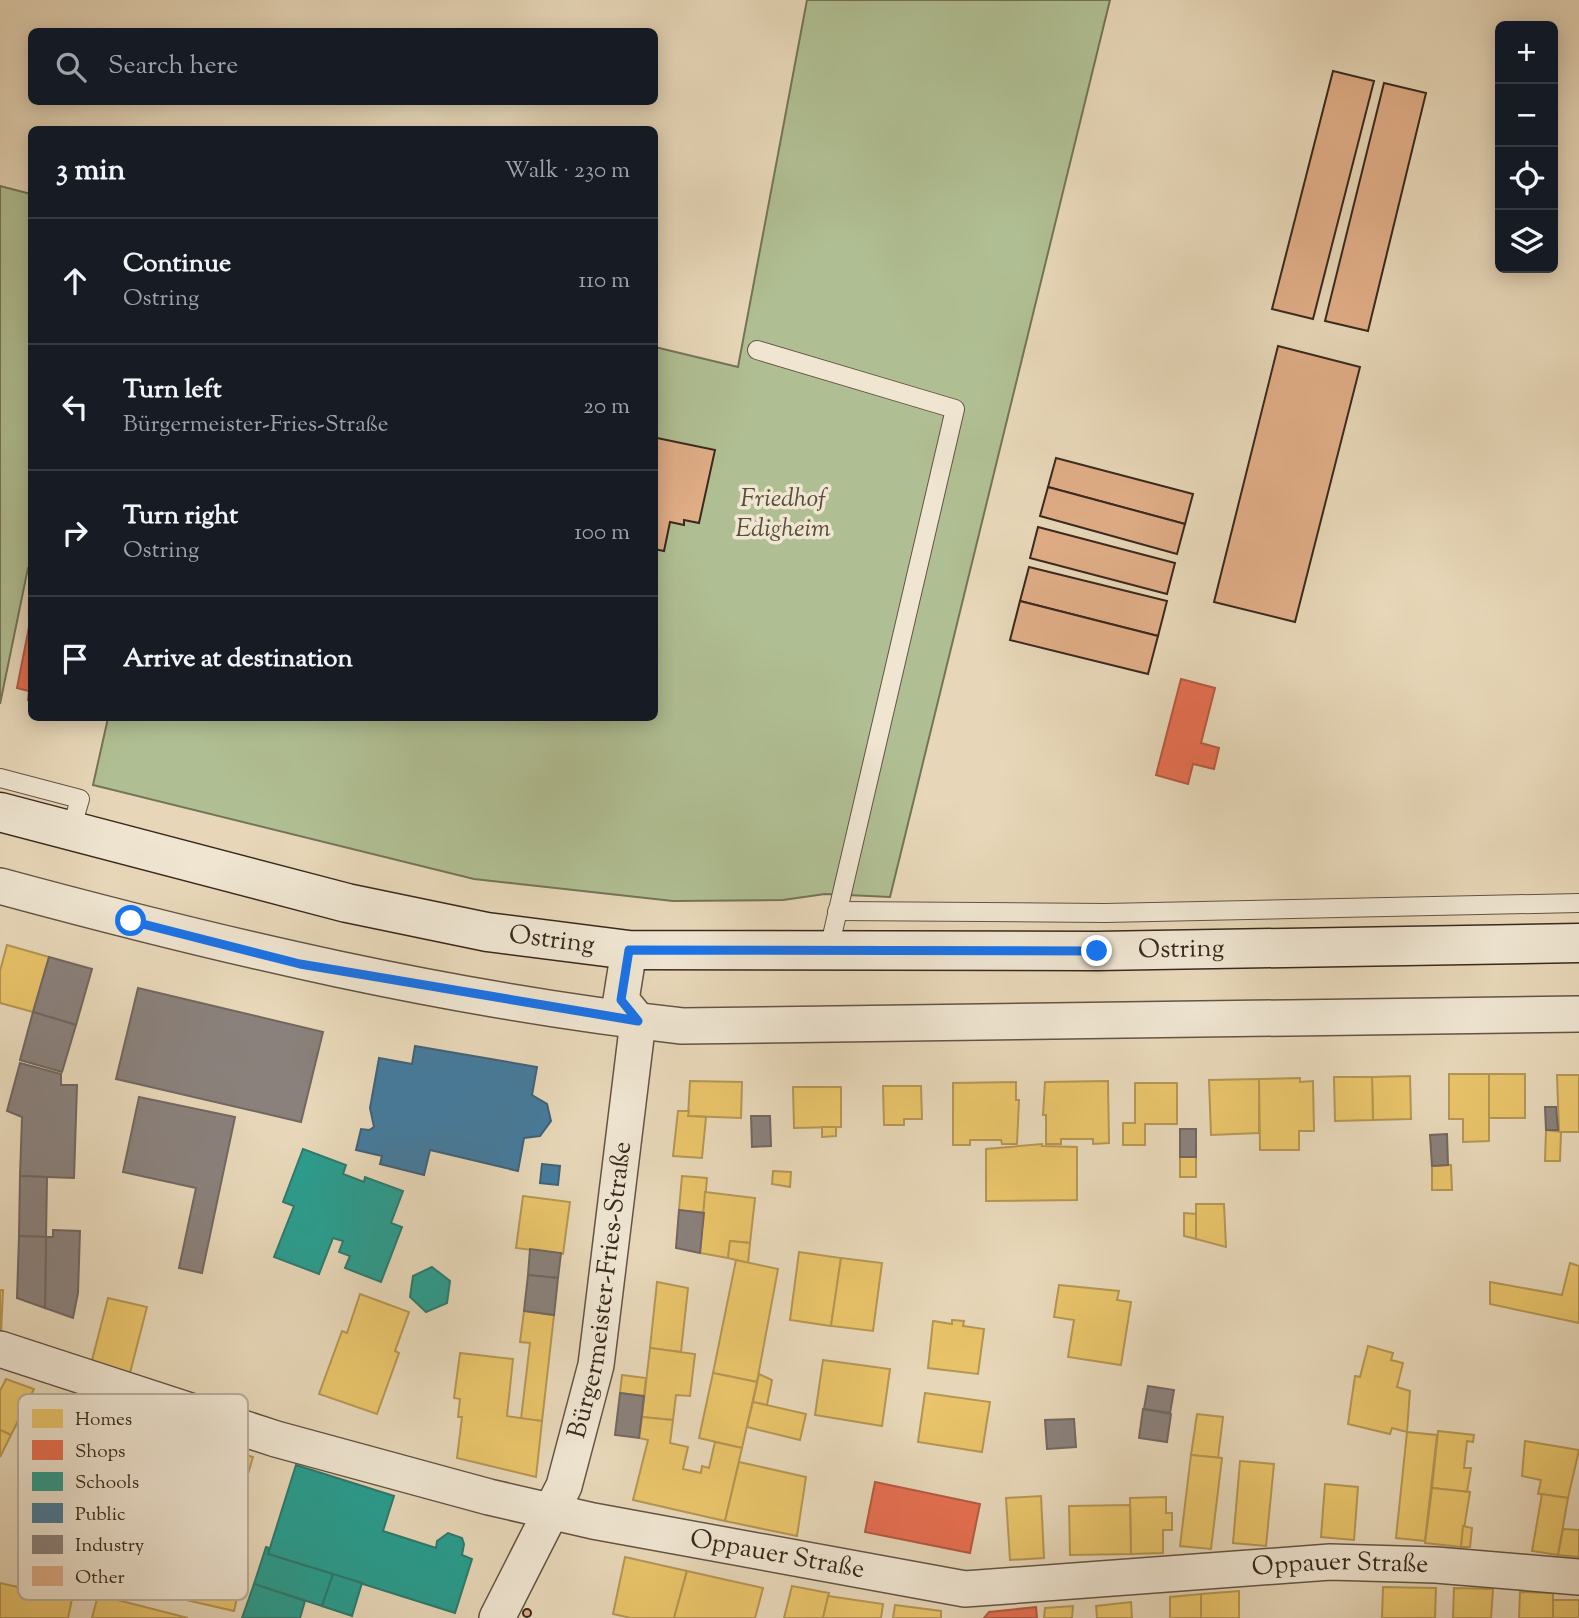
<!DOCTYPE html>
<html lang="en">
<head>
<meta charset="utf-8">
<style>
  :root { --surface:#171b24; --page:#20242c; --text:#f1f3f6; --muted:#9ea1a6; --line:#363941 }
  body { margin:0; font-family:"Sorts Mill Goudy",serif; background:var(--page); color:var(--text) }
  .controls { position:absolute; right:21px; top:21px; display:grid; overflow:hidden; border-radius:10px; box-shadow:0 4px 18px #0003 }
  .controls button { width:63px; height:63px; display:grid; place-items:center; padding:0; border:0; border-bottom:2px solid var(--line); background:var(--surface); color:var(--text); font:35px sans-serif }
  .stop { position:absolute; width:21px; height:21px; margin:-16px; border:5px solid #1a73e8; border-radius:50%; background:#fff }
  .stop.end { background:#1a73e8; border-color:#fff; box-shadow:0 2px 7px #0008 }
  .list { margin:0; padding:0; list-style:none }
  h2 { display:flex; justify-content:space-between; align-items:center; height:91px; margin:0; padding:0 28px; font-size:30px }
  h2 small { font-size:23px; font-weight:400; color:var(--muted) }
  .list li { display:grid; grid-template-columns:46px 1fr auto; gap:21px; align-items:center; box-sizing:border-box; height:126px; padding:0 28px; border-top:2px solid var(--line) }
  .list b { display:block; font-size:26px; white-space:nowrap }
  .list p { margin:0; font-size:23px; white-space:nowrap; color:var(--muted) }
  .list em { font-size:23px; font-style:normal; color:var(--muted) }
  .icon { flex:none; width:38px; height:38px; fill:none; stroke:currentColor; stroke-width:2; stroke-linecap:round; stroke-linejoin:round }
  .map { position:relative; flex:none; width:1579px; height:1618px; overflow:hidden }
  .search { position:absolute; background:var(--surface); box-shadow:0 4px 18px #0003; left:28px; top:28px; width:630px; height:77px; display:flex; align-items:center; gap:18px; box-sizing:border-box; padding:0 24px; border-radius:10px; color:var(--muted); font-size:26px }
  .panel { position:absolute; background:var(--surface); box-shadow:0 4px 18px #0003; left:28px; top:126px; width:630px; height:595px; border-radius:10px }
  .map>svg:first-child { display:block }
</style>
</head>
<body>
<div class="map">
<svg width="1579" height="1618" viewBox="0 0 1579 1618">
  <rect width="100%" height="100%" fill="#e7d7b8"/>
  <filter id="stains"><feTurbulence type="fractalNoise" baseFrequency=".00286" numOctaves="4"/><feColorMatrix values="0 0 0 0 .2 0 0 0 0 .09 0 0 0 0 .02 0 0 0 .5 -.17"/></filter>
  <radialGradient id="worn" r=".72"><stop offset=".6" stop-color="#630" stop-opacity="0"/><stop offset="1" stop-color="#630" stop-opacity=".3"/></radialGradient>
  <g fill="#b0bf93" stroke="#747458" stroke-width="2">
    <polygon points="807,0 1110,0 890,897 825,894 783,900 673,901 474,879 93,785 108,718 654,718 655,347 738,367"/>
    <polygon points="0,186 31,194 32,568 28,568 0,704"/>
  </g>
  <g fill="#e9c46a" stroke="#b49653" stroke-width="2">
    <polygon points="7,945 49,957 33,1012 0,1003 0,971"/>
    <polygon points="1449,1074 1489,1074 1489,1141 1463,1142 1463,1119 1449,1119"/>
    <rect x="1489" y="1074" width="36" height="44"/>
    <polygon points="1557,1075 1579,1075 1579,1132 1559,1132"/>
    <polygon points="1410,1076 1411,1119 1373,1120 1372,1077"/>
    <polygon points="1334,1077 1372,1077 1373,1120 1335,1121"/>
    <polygon points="1300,1078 1300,1082 1313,1081 1314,1131 1299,1131 1299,1150 1260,1150 1259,1079"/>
    <polygon points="1259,1079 1259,1133 1211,1135 1209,1080"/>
    <polygon points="690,1081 742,1082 741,1118 688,1116"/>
    <polygon points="1108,1081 1109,1143 1093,1144 1093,1139 1061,1139 1061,1144 1046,1144 1046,1115 1043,1115 1045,1082"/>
    <polygon points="1016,1082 1016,1100 1019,1100 1017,1144 1002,1144 1001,1140 970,1140 970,1145 953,1145 953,1083"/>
    <polygon points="1135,1083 1177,1083 1177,1124 1145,1124 1145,1145 1123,1145 1123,1123 1135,1123"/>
    <polygon points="883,1086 921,1086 922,1119 904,1119 904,1125 884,1125"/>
    <polygon points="793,1087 841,1087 841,1127 794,1128"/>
    <polygon points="678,1111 689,1111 688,1116 706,1117 702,1158 673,1156"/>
    <polygon points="822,1127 836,1127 836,1136 822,1137"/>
    <polygon points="1546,1130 1561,1132 1560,1161 1545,1161"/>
    <polygon points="1042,1144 1042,1146 1077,1147 1077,1200 986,1201 986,1149"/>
    <rect x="1180" y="1157" width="16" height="20"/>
    <polygon points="1448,1165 1451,1165 1452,1190 1432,1190 1432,1166"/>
    <polygon points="773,1171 791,1172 790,1187 772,1184"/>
    <polygon points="682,1176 707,1178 704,1213 679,1210"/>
    <polygon points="705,1192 755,1198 750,1243 730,1241 728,1258 700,1253"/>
    <polygon points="523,1196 570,1202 563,1254 516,1248"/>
    <polygon points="1196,1204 1224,1204 1226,1247 1196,1239"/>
    <polygon points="1184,1213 1196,1214 1196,1239 1184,1236"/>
    <polygon points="730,1241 750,1243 748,1263 728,1258"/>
    <polygon points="799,1252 841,1258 831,1326 790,1320"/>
    <polygon points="841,1258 882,1263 873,1331 831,1326"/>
    <polygon points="736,1260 778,1269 757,1382 713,1373"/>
    <polygon points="1570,1263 1579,1266 1579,1323 1490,1304 1490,1282 1562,1295"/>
    <polygon points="657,1282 688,1288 681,1352 650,1348"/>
    <polygon points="1059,1285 1119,1291 1117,1300 1131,1302 1121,1365 1068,1357 1074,1320 1054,1317"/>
    <polygon points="0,1290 3,1290 1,1334 0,1334"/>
    <polygon points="360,1294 409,1312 395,1351 399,1353 377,1414 319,1394 342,1331 347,1333"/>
    <polygon points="108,1298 147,1307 130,1373 91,1364"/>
    <polygon points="524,1311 554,1315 542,1421 521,1419 530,1343 520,1342"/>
    <polygon points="952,1320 964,1321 963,1326 984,1329 978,1374 928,1368 933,1321 952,1324"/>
    <polygon points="1368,1346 1393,1353 1391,1360 1403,1363 1397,1387 1410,1391 1407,1432 1392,1428 1390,1434 1348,1424 1355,1376 1360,1377"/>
    <polygon points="650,1348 695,1354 690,1396 676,1395 673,1420 642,1417"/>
    <polygon points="460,1353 513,1359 507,1416 542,1421 536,1477 457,1458 462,1417 458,1417 460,1399 454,1398"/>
    <polygon points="823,1360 890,1369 882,1426 815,1415"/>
    <polygon points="713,1373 757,1382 742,1448 699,1438"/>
    <polygon points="759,1374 772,1380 767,1405 753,1402"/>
    <polygon points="622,1375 646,1378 644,1396 620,1393"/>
    <polygon points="6,1379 34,1389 11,1435 0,1430 0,1391"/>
    <polygon points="925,1393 990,1402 982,1452 918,1442"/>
    <polygon points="753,1402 806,1414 800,1440 747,1427"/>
    <polygon points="1197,1414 1223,1417 1218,1458 1191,1455"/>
    <polygon points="642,1417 673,1420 670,1443 688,1447 683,1469 701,1473 702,1466 709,1468 715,1442 742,1448 725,1521 633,1500 648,1440 639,1438"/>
    <polygon points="0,1430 11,1435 0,1457"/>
    <polygon points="1438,1431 1474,1435 1473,1442 1467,1441 1464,1468 1471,1468 1467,1492 1432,1488"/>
    <polygon points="1407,1432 1437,1435 1425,1541 1396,1538"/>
    <polygon points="1525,1441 1579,1450 1568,1498 1538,1494 1541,1480 1522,1476"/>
    <polygon points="199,1442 253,1457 241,1498 187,1484"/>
    <polygon points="1191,1455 1222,1458 1211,1549 1180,1546"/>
    <polygon points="1240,1461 1274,1464 1266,1546 1233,1543"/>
    <polygon points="739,1462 806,1477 797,1536 725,1521"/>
    <polygon points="1325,1484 1358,1487 1354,1540 1321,1537"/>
    <polygon points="1432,1488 1470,1492 1461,1547 1425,1543"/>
    <polygon points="1542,1494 1568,1498 1558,1555 1532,1551"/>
    <polygon points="1041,1496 1044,1558 1010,1560 1006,1498"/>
    <polygon points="1166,1497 1166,1513 1172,1513 1172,1530 1163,1530 1163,1553 1131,1554 1130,1498"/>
    <polygon points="1130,1505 1131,1554 1070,1555 1069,1506"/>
    <polygon points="1463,1526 1472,1528 1470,1547 1461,1547"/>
    <polygon points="1563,1529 1579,1530 1579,1557 1558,1555"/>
    <polygon points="171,1547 245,1564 234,1611 160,1594"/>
    <polygon points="625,1557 687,1571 674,1618 631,1618 613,1614"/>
    <polygon points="687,1571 763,1588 755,1618 674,1618"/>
    <polygon points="0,1583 72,1599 68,1618 0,1618"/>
    <polygon points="792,1586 829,1593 823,1618 784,1618"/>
    <polygon points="1383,1587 1436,1588 1435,1618 1382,1618"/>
    <polygon points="1454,1588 1493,1589 1491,1618 1453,1618"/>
    <polygon points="1239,1591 1239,1618 1201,1618 1201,1594"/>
    <polygon points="1520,1592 1553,1593 1553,1618 1519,1618"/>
    <polygon points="1201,1594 1201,1618 1170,1618 1170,1597"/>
    <polygon points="98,1595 188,1618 92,1618"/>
    <polygon points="828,1596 883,1604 881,1618 823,1618"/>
    <rect x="1553" y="1600" width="26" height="18"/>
    <polygon points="1131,1602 1132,1618 1097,1618 1096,1606"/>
    <polygon points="895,1605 941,1611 941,1618 893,1618"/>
    <polygon points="1073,1606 1072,1618 1044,1618 1045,1608"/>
  </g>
  <g fill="#e76f51" stroke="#b35a42" stroke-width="2">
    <polygon points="29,627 32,627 32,700 28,700 29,691 17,688"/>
    <polygon points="1181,679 1215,688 1201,743 1219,748 1214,769 1193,764 1188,784 1156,775"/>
    <polygon points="875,1482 980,1504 970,1553 865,1532"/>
    <polygon points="1036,1607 1037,1618 984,1618 989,1612"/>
  </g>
  <g fill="#2a9d8f" stroke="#2e7a6d" stroke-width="2">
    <polygon points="303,1149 346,1165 343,1174 364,1182 365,1177 403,1191 391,1223 402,1227 381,1282 345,1268 350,1256 339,1252 343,1241 333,1238 319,1274 274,1257 294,1206 283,1202"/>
    <polygon points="432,1267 450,1281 447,1303 426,1312 410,1297 413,1276"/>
    <polygon points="296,1465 394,1496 383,1531 436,1548 437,1541 448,1533 462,1538 464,1544 462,1555 472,1559 455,1613 268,1554"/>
    <polygon points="266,1547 269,1548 268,1554 333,1574 322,1606 254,1584"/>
    <polygon points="333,1574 362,1583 352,1616 322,1606"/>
    <polygon points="254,1584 305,1601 300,1618 242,1618"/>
  </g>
  <g fill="#457b9d" stroke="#416277" stroke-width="2">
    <polygon points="415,1046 537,1067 532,1095 547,1104 551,1121 540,1136 524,1138 518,1171 430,1150 424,1175 380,1164 382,1156 356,1150 361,1129 369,1130 374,1127 370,1108 379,1058 412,1064"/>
    <polygon points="542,1164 560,1166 558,1185 540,1183"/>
  </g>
  <g fill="#8a817c" stroke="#726760" stroke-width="2">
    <polygon points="49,957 92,969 76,1025 33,1012"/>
    <polygon points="138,988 323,1032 301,1122 116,1079"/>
    <polygon points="33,1012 76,1025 62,1072 20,1060"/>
    <polygon points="20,1063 61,1074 61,1085 77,1085 74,1178 20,1176 22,1117 7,1111"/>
    <polygon points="139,1097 235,1117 202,1273 179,1268 196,1188 123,1172"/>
    <polygon points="1545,1107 1556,1107 1558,1130 1546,1130"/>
    <polygon points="751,1116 770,1116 771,1146 752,1147"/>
    <rect x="1180" y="1129" width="16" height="28"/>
    <polygon points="1447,1134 1448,1165 1432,1166 1430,1135"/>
    <polygon points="20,1176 47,1177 46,1237 19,1236"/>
    <polygon points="679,1210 704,1213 700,1253 676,1248"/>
    <polygon points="53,1230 80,1231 78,1293 73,1318 45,1308 46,1237 53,1237"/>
    <polygon points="19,1236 46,1237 45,1308 17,1298"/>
    <polygon points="530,1249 561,1253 558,1278 528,1275"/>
    <polygon points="528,1275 558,1278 554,1315 524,1311"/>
    <polygon points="1148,1386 1174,1390 1170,1413 1144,1409"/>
    <polygon points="620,1393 644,1396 639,1438 615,1435"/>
    <polygon points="1143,1409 1171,1414 1167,1442 1139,1438"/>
    <polygon points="1074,1419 1076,1447 1047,1449 1045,1420"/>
  </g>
  <g fill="#e0ad87" stroke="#39291e" stroke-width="2">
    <polygon points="1333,71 1374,81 1313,319 1272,309"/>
    <polygon points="1384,83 1426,93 1368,331 1325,321"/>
    <polygon points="1278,346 1360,367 1295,622 1214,602"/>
    <polygon points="657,438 715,450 699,523 684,520 684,525 670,522 664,551 654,549"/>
    <polygon points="1056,458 1193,494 1185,524 1048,487"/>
    <polygon points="1048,487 1185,524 1177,554 1040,516"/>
    <polygon points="1038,527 1175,563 1167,594 1030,558"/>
    <polygon points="1029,567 1167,601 1158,636 1020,601"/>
    <polygon points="1020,601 1158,636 1148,674 1010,640"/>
    <circle cx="527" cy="1613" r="4"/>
  </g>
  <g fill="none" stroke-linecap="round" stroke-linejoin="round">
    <defs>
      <g id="lane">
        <polyline points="757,350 955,409 828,953"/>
        <polyline points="0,778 80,799 71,830"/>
        <polyline points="837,911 1105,913 1579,903"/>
      </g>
      <g id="street">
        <path d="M 0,886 C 225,947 450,1000 682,1026 L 1579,1014"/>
        <path id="s1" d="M 0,1349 L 276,1439 L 489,1497 L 593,1521 L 965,1589 L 1330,1562 L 1436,1565 L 1579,1577"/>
        <path id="s2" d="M 497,1618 L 564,1486 L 596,1365 L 638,1021 L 621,1000 L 629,950"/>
      </g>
      <g id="secondary">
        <path id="s3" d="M 0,812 L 347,903 L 487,932 L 629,950 L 1097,951 L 1579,943"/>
      </g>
    </defs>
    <use href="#lane" stroke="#645444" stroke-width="20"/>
    <use href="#street" stroke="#645444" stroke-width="38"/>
    <use href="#secondary" stroke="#39291e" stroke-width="41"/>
    <use href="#lane" stroke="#efe5d1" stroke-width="18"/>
    <use href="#street" stroke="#efe5d1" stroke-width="35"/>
    <use href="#secondary" stroke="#efe5d1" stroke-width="38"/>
  </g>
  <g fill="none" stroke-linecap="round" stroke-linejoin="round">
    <polyline stroke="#1a73e8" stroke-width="9" points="131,921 300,964 638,1021 621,1000 629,950 1097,951"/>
  </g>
  <g text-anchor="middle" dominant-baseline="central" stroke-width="7" stroke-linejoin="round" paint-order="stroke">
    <g font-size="26" font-style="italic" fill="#574e3b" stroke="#efe5d1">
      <text x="783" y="499">Friedhof<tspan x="783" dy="30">Edigheim</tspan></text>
    </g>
    <g font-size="26" fill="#39291e" stroke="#efe5d1">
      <text stroke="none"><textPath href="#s3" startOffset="567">Ostring</textPath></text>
      <text stroke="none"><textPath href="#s3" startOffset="1197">Ostring</textPath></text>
      <text stroke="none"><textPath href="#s2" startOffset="348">Bürgermeister-Fries-Straße</textPath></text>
      <text stroke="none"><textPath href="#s1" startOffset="805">Oppauer Straße</textPath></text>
      <text stroke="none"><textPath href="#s1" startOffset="1372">Oppauer Straße</textPath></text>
    </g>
  </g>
  <rect x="18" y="1394" width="230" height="206" rx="10" fill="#efe5d1" stroke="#b8ad9b" stroke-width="2"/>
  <rect x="32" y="1409" width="31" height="19" fill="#e9c46a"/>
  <rect x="32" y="1440" width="31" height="20" fill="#e76f51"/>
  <rect x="32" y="1472" width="31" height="19" fill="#2a9d8f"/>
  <rect x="32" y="1503" width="31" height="20" fill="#457b9d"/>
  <rect x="32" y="1535" width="31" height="19" fill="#8a817c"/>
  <rect x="32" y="1566" width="31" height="20" fill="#e0ad87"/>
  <g font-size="19" fill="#39291e">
    <text x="75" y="1425">Homes</text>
    <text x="75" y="1457">Shops</text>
    <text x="75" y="1488">Schools</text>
    <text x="75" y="1520">Public</text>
    <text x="75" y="1551">Industry</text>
    <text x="75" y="1583">Other</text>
  </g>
  <rect width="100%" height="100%" filter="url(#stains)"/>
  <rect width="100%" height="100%" fill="url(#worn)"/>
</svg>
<div class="controls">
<button>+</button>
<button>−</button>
<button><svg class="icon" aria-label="locate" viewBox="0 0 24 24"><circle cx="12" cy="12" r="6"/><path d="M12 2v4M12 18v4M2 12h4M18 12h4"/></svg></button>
<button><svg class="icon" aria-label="layers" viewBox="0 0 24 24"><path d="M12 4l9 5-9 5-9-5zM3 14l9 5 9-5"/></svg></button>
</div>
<div class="stop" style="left:131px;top:921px"></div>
<div class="stop end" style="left:1097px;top:951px"></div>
<div class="search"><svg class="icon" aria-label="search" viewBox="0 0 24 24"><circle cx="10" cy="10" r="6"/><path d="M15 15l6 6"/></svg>Search here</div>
<section class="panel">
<h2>3 min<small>Walk · 230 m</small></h2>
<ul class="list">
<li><svg class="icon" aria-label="ahead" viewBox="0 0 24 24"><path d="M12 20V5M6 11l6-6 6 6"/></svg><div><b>Continue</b><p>Ostring</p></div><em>110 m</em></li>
<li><svg class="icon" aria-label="left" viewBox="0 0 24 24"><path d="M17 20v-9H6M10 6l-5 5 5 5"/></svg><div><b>Turn left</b><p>Bürgermeister-Fries-Straße</p></div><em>20 m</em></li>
<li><svg class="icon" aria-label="right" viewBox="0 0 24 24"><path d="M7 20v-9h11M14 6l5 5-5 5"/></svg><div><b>Turn right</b><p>Ostring</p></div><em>100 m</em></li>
<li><svg class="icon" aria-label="arrive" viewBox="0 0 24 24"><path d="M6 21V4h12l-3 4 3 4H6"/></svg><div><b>Arrive at destination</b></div></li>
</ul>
</section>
</div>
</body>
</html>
